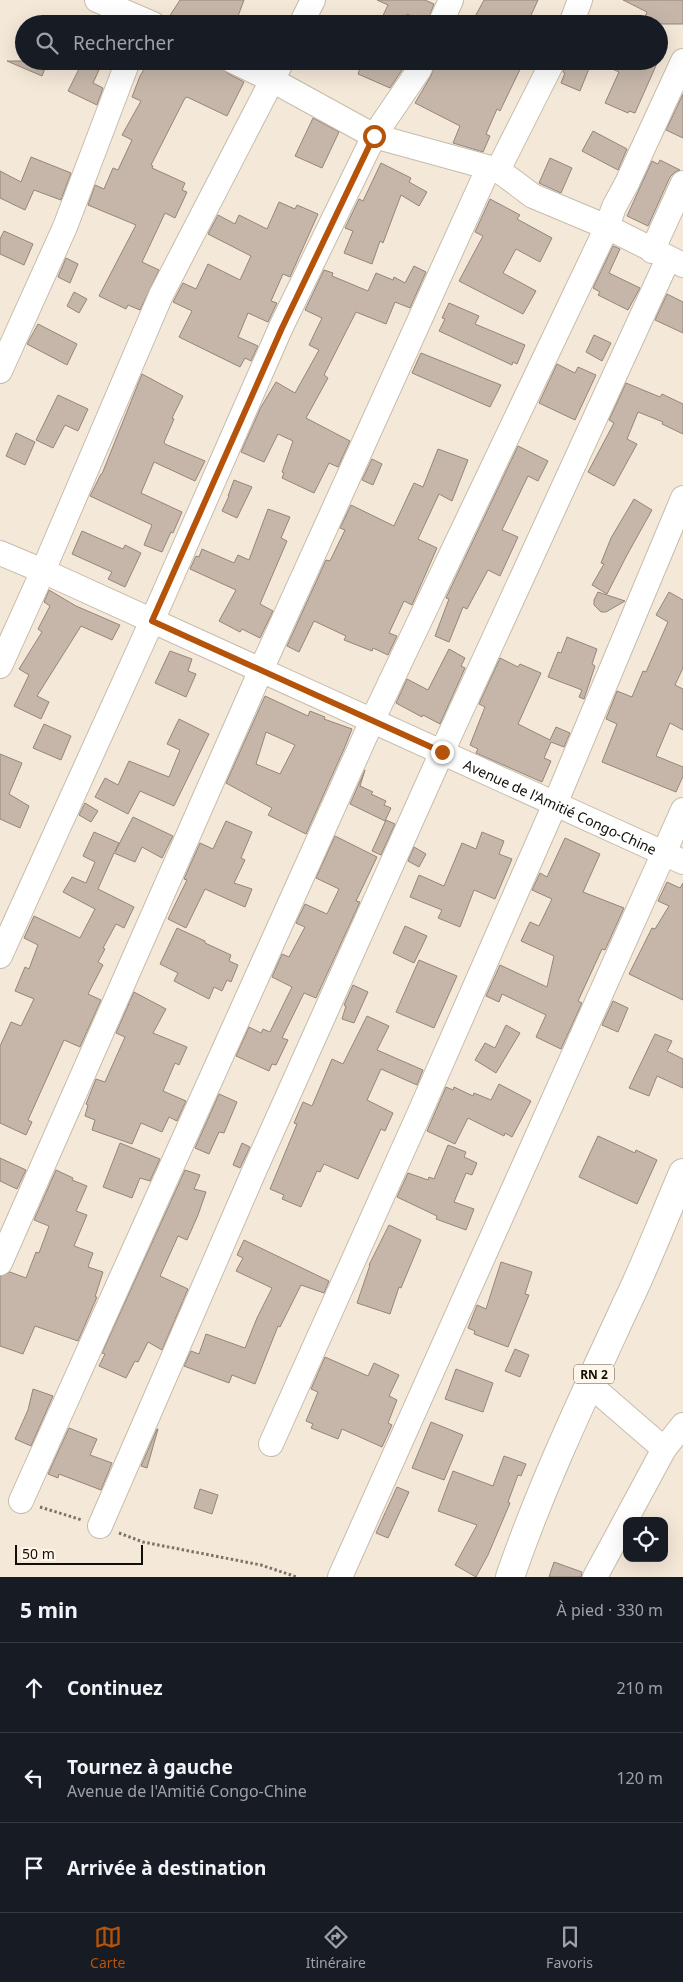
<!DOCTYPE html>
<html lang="fr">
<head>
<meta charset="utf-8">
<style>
  :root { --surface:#171b24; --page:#20242c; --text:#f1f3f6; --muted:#9ea1a6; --line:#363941; --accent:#b45309 }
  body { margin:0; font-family:"Noto Sans",sans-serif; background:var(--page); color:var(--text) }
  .controls { position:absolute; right:15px; bottom:15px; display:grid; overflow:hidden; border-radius:10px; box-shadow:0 5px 20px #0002 }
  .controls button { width:45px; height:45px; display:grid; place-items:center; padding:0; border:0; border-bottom:1px solid var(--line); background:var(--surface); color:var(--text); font:25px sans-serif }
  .scale { position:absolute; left:15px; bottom:12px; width:128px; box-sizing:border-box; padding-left:5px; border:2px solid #120e09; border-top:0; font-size:14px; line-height:18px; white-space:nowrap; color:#120e09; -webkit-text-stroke:4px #fff6e9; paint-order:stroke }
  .stop { position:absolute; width:15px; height:15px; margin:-11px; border:4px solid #b45309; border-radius:50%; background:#fff }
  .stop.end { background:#b45309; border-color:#fff; box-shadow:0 1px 5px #0008 }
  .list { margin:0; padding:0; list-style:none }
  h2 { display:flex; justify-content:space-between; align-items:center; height:65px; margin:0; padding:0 20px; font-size:21px }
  h2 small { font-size:16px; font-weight:400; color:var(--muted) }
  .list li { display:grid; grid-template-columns:32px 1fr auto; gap:15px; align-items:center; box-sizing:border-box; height:90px; padding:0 20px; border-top:1px solid var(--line) }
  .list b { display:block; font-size:19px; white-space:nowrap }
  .list p { margin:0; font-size:16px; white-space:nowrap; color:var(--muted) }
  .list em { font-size:16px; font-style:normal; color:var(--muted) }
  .icon { flex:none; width:28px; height:28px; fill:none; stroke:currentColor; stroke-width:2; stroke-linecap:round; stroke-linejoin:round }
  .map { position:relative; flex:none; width:683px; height:1577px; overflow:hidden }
  .search { position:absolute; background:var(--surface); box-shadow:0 5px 20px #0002; left:15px; right:15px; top:15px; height:55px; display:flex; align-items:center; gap:12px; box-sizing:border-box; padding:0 18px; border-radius:28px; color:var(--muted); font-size:19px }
  .sheet { height:335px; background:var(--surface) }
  nav { display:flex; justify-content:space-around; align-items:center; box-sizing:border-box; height:70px; border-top:1px solid var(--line); background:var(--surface); font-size:14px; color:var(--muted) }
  nav a { display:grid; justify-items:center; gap:2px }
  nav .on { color:var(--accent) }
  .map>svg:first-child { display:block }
</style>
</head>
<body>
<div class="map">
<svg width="683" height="1577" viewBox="0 0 683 1577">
  <rect width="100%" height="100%" fill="#f4e8d8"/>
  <g fill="#c6b6aa" stroke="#95867a" fill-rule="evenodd">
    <polygon points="180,0 244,0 235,24 179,24 169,17"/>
    <polygon points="377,0 425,0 434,4 427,23 407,14 402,24 379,24 388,5"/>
    <polygon points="484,0 538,0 527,24 471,24"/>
    <polygon points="623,0 683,0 683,24 642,24 647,12"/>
    <polygon points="7,61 48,61 42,76"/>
    <polygon points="83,61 103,61 93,83 103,88 97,105 68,91"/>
    <polygon points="149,61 177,61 189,67 192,61 218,61 227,73 244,82 227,116 187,97 185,98 151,165 153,166 152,168 185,183 182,190 187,192 175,218 165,213 142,262 159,270 140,310 128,305 126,309 99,296 136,225 88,205 95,185 104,189 113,168 118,170 132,140 122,135 141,101 132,97 140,76"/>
    <polygon points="363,61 382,61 402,70 390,88 358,74"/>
    <polygon points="436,61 454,61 463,66 466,61 524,61 500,111 497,109 486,134 490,136 483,152 453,143 460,126 415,103 431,76"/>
    <polygon points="567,61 592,61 580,91 561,83 565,73 563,72"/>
    <polygon points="595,61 658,61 635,113 629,111 628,113 605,103 619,72"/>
    <polygon points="683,94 683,138 666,130"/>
    <polygon points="313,118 339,132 322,168 295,156"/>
    <polygon points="593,131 627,149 618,170 582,151"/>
    <polygon points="31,157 71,173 61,200 34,190 25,210 0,198 0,171 21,182"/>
    <polygon points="550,158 572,168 561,193 539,183"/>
    <polygon points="660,160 680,170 675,172 670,177 648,226 627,216 652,161 658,164"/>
    <polygon points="381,163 411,178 409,182 427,192 419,206 401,195 383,243 380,241 372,264 344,253 353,231 345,228 359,199 363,201"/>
    <polygon points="490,199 520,215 517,219 552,238 540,262 516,249 503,273 536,291 523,314 459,281 483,236 475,232"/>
    <polygon points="279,202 295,209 297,205 318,214 290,277 283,274 271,301 277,303 268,322 248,313 238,337 258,346 251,361 245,358 240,367 179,337 192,311 173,302 183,283 196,289 208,264 240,280 251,256 208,234 218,215 235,224 239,215 267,229"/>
    <polygon points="4,231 33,244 24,265 0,254 0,239"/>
    <polygon points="613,246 620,249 609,273 640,288 628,310 598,295 600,292 593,288"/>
    <polygon points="66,258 78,264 70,283 58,277"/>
    <polygon points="414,266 426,272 410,308 395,302 386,324 356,312 324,375 328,378 306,418 350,441 338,467 329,463 314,493 282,478 284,473 282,472 293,441 278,434 264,462 241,452 261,407 276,382 295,393 319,350 309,345 322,318 305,310 324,270 333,273 332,276 368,291 376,273 393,280 394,277 405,283"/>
    <polygon points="74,292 87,299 79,313 67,306"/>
    <polygon points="667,294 683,302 683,333 655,320"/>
    <polygon points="449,303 479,316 475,324 525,345 517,364 513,362 512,365 439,331 445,319 442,318"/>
    <polygon points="38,324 77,344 67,365 27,344"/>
    <polygon points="594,335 611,343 602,361 586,352"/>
    <polygon points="421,353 501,385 490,407 412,373"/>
    <polygon points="557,364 575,373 578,367 596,375 575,420 539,403"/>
    <polygon points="142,374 183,396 172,418 174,419 164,442 165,444 205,461 195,481 154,462 141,493 182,512 173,533 171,532 162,552 144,545 152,525 90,496 101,474 102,474"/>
    <polygon points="626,383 660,397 662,394 683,404 683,434 662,424 663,422 638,412 627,439 637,444 614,486 588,472 614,423 609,420"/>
    <polygon points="58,395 88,409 78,431 65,425 53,448 36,440"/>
    <polygon points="16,433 35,442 25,465 6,456"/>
    <polygon points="518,446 548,461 538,481 528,476 502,530 518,537 500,576 488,570 467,609 463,607 449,642 435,636 449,599 446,598"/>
    <polygon points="438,449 468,460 452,501 439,494 418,539 437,548 412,605 404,601 389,633 397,636 388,655 373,648 372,651 344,640 346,636 314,621 299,652 287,646 326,560 330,561 345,530 340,528 351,505 394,526 414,483 423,487"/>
    <polygon points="372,459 382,464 373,485 362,480"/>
    <polygon points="234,480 252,487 237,518 222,511 229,496 228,496"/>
    <polygon points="634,499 652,510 627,555 607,594 592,585 604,564 601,563 611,538"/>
    <polygon points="268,509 290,517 281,538 287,541 260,604 273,611 260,638 242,629 240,632 219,621 236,590 190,569 196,556 199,557 202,549 234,563 238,555 249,560"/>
    <polygon points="82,531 123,549 125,545 141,553 125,587 108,579 112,572 72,554"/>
    <polygon points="49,590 76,606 120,625 112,640 81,626 37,696 49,702 41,719 14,706 29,675 19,669 42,632 38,629 50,606 44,602"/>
    <polygon points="598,592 625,601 606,612 601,612 594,605 594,600"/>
    <polygon points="669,592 683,600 683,668 675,685 683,689 683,730 670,723 656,756 683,767 683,776 676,792 602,762 617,724 606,719 617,691 632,697 643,671 646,672 668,622 656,615"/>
    <polygon points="567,637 597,649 592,664 595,666 584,699 579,697 582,690 548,677 558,652 561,653"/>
    <polygon points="449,649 465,658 461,666 465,668 440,724 423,715 422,717 396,703 407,679 428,690"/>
    <polygon points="170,651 192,659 188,671 196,674 186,697 155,683"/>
    <polygon points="500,658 518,667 520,664 541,673 518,724 550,740 556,727 570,733 564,747 551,742 544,758 551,761 542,782 476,753 478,749 470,745 485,707 479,704"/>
    <path d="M 265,696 L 308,716 L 310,711 L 325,717 L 324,719 L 352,729 L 344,749 L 306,834 L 268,815 L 272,808 L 226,783 ZM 266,732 L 295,745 L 280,774 L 256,764 Z"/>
    <polygon points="179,719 209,734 174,806 140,791 128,814 95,797 105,778 118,785 129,761 169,777 180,750 167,744"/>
    <polygon points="44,724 71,736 61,760 33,748"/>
    <polygon points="0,754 22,763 9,794 29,806 20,828 0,819"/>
    <polygon points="365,770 360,786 373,792 371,794 386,801 384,805 391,808 385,821 350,804"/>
    <polygon points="85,803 98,811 91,822 79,815"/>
    <polygon points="133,817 173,836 162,858 142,847 135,862 114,853 98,889 134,907 124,928 116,924 103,948 105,949 98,962 103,965 88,994 101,1000 80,1047 64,1040 28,1120 32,1122 26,1135 0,1123 0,1046 11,1022 21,1026 34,999 15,991 25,967 29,969 38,945 24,938 34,916 80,938 95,909 63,892 72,877 86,883 95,862 83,856 94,832 119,843 115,852"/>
    <polygon points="386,820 395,824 381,855 372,851"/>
    <polygon points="226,821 252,832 241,858 245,860 234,883 252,889 245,907 205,889 186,928 168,919 187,880 184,879 200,843 213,849"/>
    <polygon points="482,832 504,841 499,854 512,859 495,899 474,890 460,927 438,918 442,910 410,897 419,875 444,886 462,843 476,849"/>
    <polygon points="335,836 377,857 356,901 360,902 316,998 304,993 282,1038 288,1040 276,1065 272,1064 269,1071 236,1056 249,1027 261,1033 263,1029 270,1032 292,987 272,977 282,954 289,957 305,927 296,923 305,904 327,914 339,889 316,878"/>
    <polygon points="565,838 600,854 583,892 624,908 605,950 602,949 578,1001 582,1003 561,1049 536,1037 546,1015 502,994 499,1002 486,996 500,965 547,987 554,956 521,941 530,922 539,926 552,899 532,890 540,873 547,877"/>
    <polygon points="414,847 426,854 419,867 408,861"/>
    <polygon points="667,882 680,888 683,883 683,1000 629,974 652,928 655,929 669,906 658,901"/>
    <polygon points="405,926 427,936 414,963 393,953"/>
    <polygon points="177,928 205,941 205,943 231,955 229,961 238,965 231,982 227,980 222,991 214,987 209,999 174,981 178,973 160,964"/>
    <polygon points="419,960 457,976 434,1028 396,1012"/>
    <polygon points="353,985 368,992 354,1023 342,1019 346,1006 344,1005"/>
    <polygon points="134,992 166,1009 153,1033 187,1047 179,1065 175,1063 163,1091 186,1101 177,1121 169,1117 162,1132 141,1123 132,1144 92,1130 95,1120 85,1116 88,1105 86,1104 96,1079 105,1082 125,1037 116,1033"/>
    <polygon points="613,1001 628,1008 618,1032 602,1025"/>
    <polygon points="367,1016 389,1026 377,1050 423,1070 417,1085 381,1069 367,1100 393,1113 385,1131 381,1129 358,1179 324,1164 320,1172 317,1171 301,1207 282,1199 284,1195 270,1189 297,1124 294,1123 303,1102 312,1106 332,1059 343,1064"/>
    <polygon points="506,1025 520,1033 496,1073 475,1060 485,1043 495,1048"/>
    <polygon points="655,1034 672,1041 667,1051 683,1059 683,1088 657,1076 649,1096 629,1088"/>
    <polygon points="499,1084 531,1101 512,1137 505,1133 504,1136 468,1118 455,1144 427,1131 446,1087 453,1090 454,1087 473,1096 474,1093 491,1100"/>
    <polygon points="219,1094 237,1102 224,1133 219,1132 209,1154 195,1148"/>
    <polygon points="598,1136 635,1153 636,1150 657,1160 637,1204 579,1177"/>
    <polygon points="120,1143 160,1159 150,1181 140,1178 132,1198 103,1187"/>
    <polygon points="242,1143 250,1147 240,1168 233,1165"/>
    <polygon points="448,1145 466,1152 464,1157 477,1163 472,1175 466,1173 454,1202 474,1209 466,1230 436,1219 437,1216 397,1197 408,1173 428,1180 429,1177 434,1179"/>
    <polygon points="0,1158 26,1170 17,1189 0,1181"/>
    <polygon points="56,1170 73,1178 72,1180 87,1186 76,1211 87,1215 74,1246 93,1253 88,1267 103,1272 95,1297 97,1297 78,1341 35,1326 23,1354 0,1346 0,1276 10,1272 26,1278 36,1252 39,1253 49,1226 34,1220"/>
    <polygon points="185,1170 200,1175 194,1189 206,1192 198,1215 187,1240 178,1236 160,1276 188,1289 162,1350 148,1342 138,1362 135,1361 126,1378 99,1366 105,1354 102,1353"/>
    <polygon points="389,1225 421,1240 401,1288 399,1287 390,1314 357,1303 370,1265 369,1265"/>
    <polygon points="244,1240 329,1281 324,1293 301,1285 280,1327 278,1326 255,1384 232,1375 229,1383 184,1366 191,1351 199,1354 206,1334 245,1348 257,1318 272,1288 236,1271 243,1258 237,1255"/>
    <polygon points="501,1262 532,1272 525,1294 529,1295 508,1347 474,1334 475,1331 468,1328 477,1305 486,1309"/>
    <polygon points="515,1349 529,1355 520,1377 505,1371"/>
    <polygon points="325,1357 368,1376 374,1363 399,1375 389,1396 397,1400 388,1423 392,1425 382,1447 342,1429 338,1439 311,1428 313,1424 306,1421 318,1392 311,1389"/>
    <polygon points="456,1369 493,1383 483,1412 445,1399"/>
    <polygon points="33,1389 53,1396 31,1446 15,1439 28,1410"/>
    <polygon points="431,1422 463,1435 444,1480 412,1468"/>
    <polygon points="69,1428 97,1439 90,1455 112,1463 101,1490 59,1474 58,1478 48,1474"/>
    <polygon points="157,1429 158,1429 147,1468 141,1466"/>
    <polygon points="504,1456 526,1464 521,1476 518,1475 508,1502 510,1503 488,1555 476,1577 455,1565 477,1525 438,1511 453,1471 493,1486"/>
    <polygon points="397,1487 409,1492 388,1538 376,1533"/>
    <polygon points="200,1489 218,1495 212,1514 194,1508"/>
    <polygon points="554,1562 582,1572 581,1577 549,1577"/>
  </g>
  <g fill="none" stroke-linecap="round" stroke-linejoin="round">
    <defs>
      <g id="minor">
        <polyline points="97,0 153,24"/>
        <polyline points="301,24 313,0"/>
        <polyline points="440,24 451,0"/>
        <polyline points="571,24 580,0"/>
        <polyline points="233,61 272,80 374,136 498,170 533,196 607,227 683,265"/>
        <polyline points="498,170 553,61"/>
        <polyline points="652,251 683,183"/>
        <polyline points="0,371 65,227 128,61"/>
        <path id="s1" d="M 0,553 L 43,571 L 683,862"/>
        <polyline points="0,666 43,571 161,295 282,61"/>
        <polyline points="0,956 152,621 281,327 374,136 419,70 423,61"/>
        <polyline points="0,1263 261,670 488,169"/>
        <polyline points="589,1384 664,1449 683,1425"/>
        <polyline points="271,1444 420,1112 555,804 683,498"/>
        <polyline points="21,1501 372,721 607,227 614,207 627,183 683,61"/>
        <polyline points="100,1526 255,1169 442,752 668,259"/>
        <polyline points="340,1577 683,810"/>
        <polyline points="595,1577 664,1449"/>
      </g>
      <path id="highway" d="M 510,1577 C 542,1484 585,1394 626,1305 C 647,1262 664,1217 683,1173"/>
    </defs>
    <use href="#minor" stroke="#c7bcac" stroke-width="26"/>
    <use href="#highway" stroke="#c7bcac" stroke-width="30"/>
    <g stroke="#7b7369" stroke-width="3" stroke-dasharray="2.5 2.5" stroke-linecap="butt">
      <polyline points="40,1507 82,1520"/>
      <polyline points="119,1533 143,1542 261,1565 297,1577"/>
    </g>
    <use href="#minor" stroke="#fff" stroke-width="24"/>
    <use href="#highway" stroke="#fff" stroke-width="28"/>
  </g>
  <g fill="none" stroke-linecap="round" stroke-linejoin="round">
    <polyline stroke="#b45309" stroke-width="6" points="374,136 282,328 152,621 442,752"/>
  </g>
  <g text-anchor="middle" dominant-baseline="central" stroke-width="4.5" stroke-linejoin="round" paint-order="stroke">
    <rect fill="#fff6e9" stroke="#59544c" stroke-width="1" x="574" y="1364.5" width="40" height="19" rx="4"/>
    <g font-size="12" font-weight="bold" fill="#120e09">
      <text x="594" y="1374">RN 2</text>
    </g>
    <g font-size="14" fill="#120e09" stroke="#fff6e9">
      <text stroke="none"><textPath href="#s1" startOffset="615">Avenue de l'Amitié Congo-Chine</textPath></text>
    </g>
  </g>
</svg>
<div class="controls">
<button><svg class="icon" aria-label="locate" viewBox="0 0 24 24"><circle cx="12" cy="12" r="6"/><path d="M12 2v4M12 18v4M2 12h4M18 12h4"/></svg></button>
</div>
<div class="scale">50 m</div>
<div class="stop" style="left:374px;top:136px"></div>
<div class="stop end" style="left:442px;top:752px"></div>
<div class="search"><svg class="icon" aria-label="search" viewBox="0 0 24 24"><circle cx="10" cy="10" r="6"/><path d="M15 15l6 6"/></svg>Rechercher</div>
</div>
<section class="sheet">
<h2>5 min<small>À pied · 330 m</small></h2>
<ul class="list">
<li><svg class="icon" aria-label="ahead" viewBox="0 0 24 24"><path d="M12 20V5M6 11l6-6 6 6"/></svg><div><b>Continuez</b></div><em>210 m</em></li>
<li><svg class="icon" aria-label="left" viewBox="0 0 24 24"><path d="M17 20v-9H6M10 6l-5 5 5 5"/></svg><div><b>Tournez à gauche</b><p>Avenue de l'Amitié Congo-Chine</p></div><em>120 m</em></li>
<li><svg class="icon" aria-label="arrive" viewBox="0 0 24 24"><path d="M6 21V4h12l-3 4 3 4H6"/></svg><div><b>Arrivée à destination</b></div></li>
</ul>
</section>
<nav>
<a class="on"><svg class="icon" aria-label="map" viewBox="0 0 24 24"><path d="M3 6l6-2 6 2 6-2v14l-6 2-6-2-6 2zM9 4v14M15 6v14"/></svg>Carte</a>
<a><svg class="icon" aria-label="directions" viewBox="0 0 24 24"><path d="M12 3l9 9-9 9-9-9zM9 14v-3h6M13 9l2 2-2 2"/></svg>Itinéraire</a>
<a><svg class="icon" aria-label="saved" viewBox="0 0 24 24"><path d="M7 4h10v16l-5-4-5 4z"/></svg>Favoris</a>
</nav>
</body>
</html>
